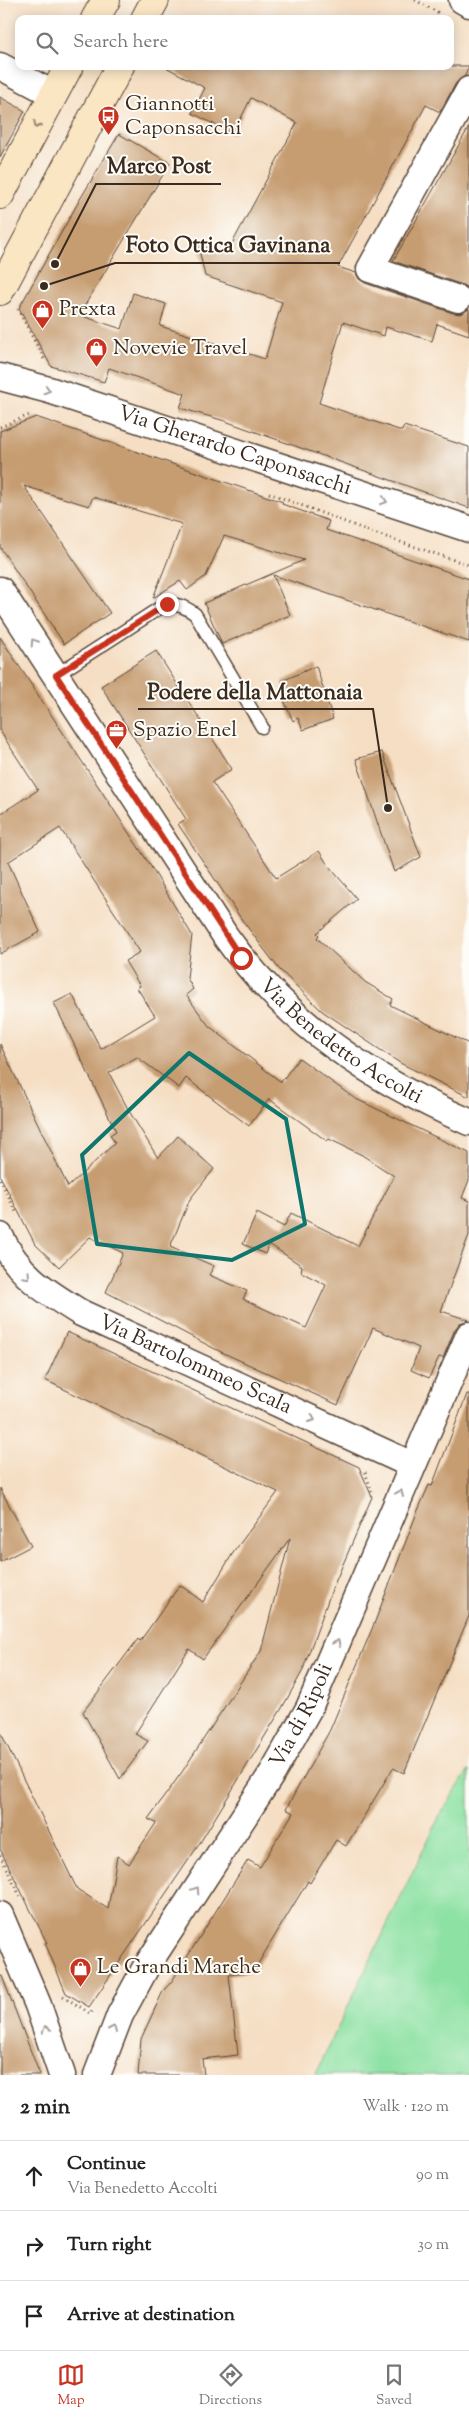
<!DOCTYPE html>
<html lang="en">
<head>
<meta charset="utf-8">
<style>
  :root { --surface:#fff; --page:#f2f2f2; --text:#222; --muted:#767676; --line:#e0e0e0; --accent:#c8321e }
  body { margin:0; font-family:"Sorts Mill Goudy",serif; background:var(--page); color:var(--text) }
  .stop { position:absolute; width:15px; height:15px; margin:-11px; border:4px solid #c8321e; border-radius:50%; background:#fff }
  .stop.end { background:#c8321e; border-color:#fff; box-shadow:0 1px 5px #0008 }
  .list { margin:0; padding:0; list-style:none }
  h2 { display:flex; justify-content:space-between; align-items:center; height:65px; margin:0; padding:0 20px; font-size:21px }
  h2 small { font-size:16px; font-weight:400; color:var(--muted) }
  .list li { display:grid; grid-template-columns:32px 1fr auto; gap:15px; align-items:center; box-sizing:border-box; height:70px; padding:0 20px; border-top:1px solid var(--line) }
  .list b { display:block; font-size:19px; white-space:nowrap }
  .list p { margin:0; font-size:16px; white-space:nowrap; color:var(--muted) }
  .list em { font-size:16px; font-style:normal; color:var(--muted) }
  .icon { flex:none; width:28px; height:28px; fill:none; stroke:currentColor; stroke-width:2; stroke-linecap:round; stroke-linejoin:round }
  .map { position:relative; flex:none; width:469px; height:2075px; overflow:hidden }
  .search { position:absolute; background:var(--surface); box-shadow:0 2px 12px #0003; left:15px; right:15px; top:15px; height:55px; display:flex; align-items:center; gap:12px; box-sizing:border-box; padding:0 18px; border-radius:10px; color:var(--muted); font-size:19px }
  .sheet { height:275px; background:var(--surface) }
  nav { display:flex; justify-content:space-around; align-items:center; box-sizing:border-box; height:70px; border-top:1px solid var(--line); background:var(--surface); font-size:14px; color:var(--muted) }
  nav a { display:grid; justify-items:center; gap:2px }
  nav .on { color:var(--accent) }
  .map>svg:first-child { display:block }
</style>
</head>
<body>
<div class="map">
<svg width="469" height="2075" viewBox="0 0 469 2075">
  <rect width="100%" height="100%" fill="#fdfcf7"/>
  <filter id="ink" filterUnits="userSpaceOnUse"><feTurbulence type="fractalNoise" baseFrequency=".02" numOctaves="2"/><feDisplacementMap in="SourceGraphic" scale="10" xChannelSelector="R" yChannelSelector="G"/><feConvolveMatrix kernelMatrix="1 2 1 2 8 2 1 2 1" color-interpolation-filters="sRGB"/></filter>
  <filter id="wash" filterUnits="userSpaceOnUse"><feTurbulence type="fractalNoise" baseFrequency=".0096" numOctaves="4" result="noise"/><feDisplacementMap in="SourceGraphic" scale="20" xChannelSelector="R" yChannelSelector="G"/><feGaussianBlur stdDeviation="1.12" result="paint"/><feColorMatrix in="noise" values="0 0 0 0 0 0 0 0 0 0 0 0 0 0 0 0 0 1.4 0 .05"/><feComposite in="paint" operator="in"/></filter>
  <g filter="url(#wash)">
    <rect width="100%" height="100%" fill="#f5dec3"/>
    <polygon fill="#8ce1a3" stroke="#648660" points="469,1770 469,2075 315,2075 441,1813"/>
    <g id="blocks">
      <g fill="#c69c71" fill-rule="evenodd">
        <polygon points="164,66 469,66 465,76 456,83 440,112 426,105 338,267 356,273 359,279 365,283 453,313 461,314 469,309 469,335 437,324 432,341 386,327 384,336 343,322 319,403 402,431 404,426 469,447 469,508 225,421 180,408 185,394 109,368 104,382 51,366 19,308 79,201 119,134 170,163 79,315 122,329 133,293 166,304 160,326 265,359 282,302 205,276 198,245 227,253 297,123 251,98 233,134 192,113 205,88"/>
        <polygon points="0,97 25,111 0,157"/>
        <polygon points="469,127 469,289 463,285 393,261"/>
        <polygon points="36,417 283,502 282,504 329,521 326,530 469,579 469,642 273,575 290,615 222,644 204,603 304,560 224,536 206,576 187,590 180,581 153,598 182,524 93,497 89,506 24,486 110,613 64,644 0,547 0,431"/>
        <path d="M 0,637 L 150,865 L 192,935 L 187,978 L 193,989 L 186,995 L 209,1026 L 281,1082 L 299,1058 L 354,1098 L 469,1153 L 469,1180 L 462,1198 L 469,1201 L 469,1235 L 441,1311 L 469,1320 L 460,1323 L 455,1329 L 443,1358 L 439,1357 L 429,1378 L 411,1370 L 419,1348 L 373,1328 L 338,1405 L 219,1351 L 106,1292 L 123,1253 L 90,1237 L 59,1267 L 35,1244 L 0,1176 L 0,1044 L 68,1187 L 115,1143 L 110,1135 L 116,1131 L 54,1003 L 72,994 L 101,1049 L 155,1016 L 137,988 L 140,986 L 125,961 L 140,952 L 60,828 L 8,862 L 40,932 L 0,954 L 0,814 L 38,790 L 0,731 ZM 137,1057 L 179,1088 L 186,1078 L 249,1126 L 269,1099 L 327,1141 L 329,1139 L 362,1155 L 394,1176 L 358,1246 L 291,1213 L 284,1227 L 257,1213 L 243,1244 L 265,1254 L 269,1244 L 302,1266 L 301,1272 L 326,1285 L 306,1328 L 243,1299 L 247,1291 L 209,1275 L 214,1266 L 170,1247 L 190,1199 L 214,1169 L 178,1136 L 158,1158 L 129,1111 L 109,1073 Z"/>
        <polygon points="156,651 232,769 212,782 276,878 319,851 328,865 357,899 317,933 319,935 317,938 365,982 393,999 390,1005 469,1044 469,1097 400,1063 322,1011 279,969 242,920 178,824 186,819 101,686"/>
        <polygon points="316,666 333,719 303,730 298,718 293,721 283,698 289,696 282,681"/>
        <polygon points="382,752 421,857 394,872 356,759"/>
        <polygon points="67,1332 359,1467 372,1497 331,1592 302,1672 282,1708 198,1846 89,2007 66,1993 45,1943 47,1943 0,1849 0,1731 77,1889 108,1909 117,1856 129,1864 156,1823 148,1819 182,1772 261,1651 290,1538 203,1659 189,1649 135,1734 148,1741 120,1779 83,1712 138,1639 140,1641 180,1585 203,1602 233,1553 278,1492 45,1380"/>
        <polygon points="467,1394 469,1394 469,1616 404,1773 393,1768 346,1846 336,1840 310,1883 308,1881 253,1972 229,1975 238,2055 202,2059 204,2075 138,2075 141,2039 163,1991 172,1981 248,1860 260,1867 293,1813 286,1809 330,1730 374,1624 416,1515 429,1485 432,1486"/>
        <polygon points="0,1488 31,1546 0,1562"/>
        <polygon points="0,1976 2,1976 40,2075 0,2075"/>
      </g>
    </g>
  </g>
  <g filter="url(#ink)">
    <use href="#blocks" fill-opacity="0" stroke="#574537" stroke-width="1"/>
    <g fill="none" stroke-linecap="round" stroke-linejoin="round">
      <defs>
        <path id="lane" d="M 56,675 L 158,609 C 172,601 183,605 195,614 L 262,727"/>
        <g id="street">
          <polyline points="462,0 469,4"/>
          <polyline points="0,66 53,94"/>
          <polyline points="458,299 370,269 469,90"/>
          <path id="s1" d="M 0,377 L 49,390 L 469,529"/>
          <path id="s2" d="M 0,590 L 226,937 C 289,1025 371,1079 469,1122"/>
          <path id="s3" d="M 0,1236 C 19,1276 45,1291 81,1313 L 412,1465"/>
          <polyline points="0,1915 38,2005 62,2075"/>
          <path id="s4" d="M 97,2075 L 120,2015 L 146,1967 L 273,1772 L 309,1708 L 469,1335"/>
        </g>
        <g id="secondary">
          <polyline points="95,19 106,0"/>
          <polyline points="145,19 155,0"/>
          <polyline points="0,195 69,66"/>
          <polyline points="0,291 120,66"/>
        </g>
      </defs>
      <use href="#lane" stroke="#574537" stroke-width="15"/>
      <use href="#street" stroke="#574537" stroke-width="29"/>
      <use href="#secondary" stroke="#574537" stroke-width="30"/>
      <g stroke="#574537" stroke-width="3" stroke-dasharray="1 4" stroke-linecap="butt">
        <polyline points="415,0 439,13"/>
        <polyline points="18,309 45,361"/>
        <polyline points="0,427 32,414"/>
        <polyline points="269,493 374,533 469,565"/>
        <polyline points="0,1179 17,1214"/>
        <polyline points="365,1472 372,1492"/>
        <polyline points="0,1855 20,1896"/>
        <polyline points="63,1996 91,2014 92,2011"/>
      </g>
      <use href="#lane" stroke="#fff" stroke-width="12"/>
      <use href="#street" stroke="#fff" stroke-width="26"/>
      <use href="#secondary" stroke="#fbe6c3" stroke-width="28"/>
    </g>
    <defs><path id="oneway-chevron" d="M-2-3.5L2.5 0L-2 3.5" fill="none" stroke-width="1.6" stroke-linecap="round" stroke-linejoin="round" transform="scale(1.25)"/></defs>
    <use stroke="#9b8870" href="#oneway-chevron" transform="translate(37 125) rotate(118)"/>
    <g stroke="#a79f9a">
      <use href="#oneway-chevron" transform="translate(47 390) rotate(17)"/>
      <use href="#oneway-chevron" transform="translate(384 501) rotate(18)"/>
      <use href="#oneway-chevron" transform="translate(34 642) rotate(-123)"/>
      <use href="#oneway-chevron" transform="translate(27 1276) rotate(47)"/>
      <use href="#oneway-chevron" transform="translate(312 1419) rotate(25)"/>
      <use href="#oneway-chevron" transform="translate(400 1493) rotate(-67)"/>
      <use href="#oneway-chevron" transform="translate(337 1643) rotate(-67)"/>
      <use href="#oneway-chevron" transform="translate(196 1890) rotate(-57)"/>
      <use href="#oneway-chevron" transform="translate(46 2029) rotate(-109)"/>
      <use href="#oneway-chevron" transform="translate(113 2029) rotate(-66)"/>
    </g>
  </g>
  <g fill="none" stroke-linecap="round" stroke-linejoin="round" filter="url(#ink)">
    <polyline stroke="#c8321e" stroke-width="6" points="167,604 56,675 241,958"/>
  </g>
  <path fill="none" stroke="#0f766e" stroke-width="4" stroke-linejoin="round" d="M 189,1053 L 286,1119 L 305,1224 L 232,1260 L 97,1244 L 82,1155 Z"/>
  <defs>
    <symbol id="bus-pin" viewBox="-11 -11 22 30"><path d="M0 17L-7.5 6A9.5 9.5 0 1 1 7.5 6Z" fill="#c8321e" stroke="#fdfcf7"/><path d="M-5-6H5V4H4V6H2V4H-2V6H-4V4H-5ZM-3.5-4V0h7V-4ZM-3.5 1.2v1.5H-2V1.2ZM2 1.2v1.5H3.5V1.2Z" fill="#fff"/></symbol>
    <symbol id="shop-pin" viewBox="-11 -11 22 30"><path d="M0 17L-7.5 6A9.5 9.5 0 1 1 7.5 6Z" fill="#c8321e" stroke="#fdfcf7"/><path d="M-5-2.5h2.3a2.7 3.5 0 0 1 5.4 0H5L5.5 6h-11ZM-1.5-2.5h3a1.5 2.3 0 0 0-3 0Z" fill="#fff"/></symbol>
    <symbol id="office-pin" viewBox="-11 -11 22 30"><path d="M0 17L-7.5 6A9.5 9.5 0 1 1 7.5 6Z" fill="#c8321e" stroke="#fdfcf7"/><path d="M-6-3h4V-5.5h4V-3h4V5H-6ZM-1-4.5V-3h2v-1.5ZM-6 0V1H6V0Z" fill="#fff"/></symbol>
  </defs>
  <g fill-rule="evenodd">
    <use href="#bus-pin" x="96" y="104" width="25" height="34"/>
    <use href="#shop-pin" x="30" y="298" width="25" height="34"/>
    <use href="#shop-pin" x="84" y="336" width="25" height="34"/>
    <use href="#office-pin" x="104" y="718" width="25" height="34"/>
    <use href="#shop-pin" x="68" y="1956" width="25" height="34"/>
  </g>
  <g text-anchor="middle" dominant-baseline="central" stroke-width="4" stroke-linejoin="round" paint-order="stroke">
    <g font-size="21" fill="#3b2a1e" stroke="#fdfcf7" text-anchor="start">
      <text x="125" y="105">Giannotti<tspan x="125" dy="24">Caponsacchi</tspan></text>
      <text x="59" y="310">Prexta</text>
      <text x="113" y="349">Novevie Travel</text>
      <text x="133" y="731">Spazio Enel</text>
      <text x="97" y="1968">Le Grandi Marche</text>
    </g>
    <g font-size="21" fill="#3b2a1e" stroke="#fdfcf7">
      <text stroke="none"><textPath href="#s1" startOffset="246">Via Gherardo Caponsacchi</textPath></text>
      <text stroke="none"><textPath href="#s2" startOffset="571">Via Benedetto Accolti</textPath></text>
      <text stroke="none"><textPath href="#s3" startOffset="239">Via Bartolommeo Scala</textPath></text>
      <text stroke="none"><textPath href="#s4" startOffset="415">Via di Ripoli</textPath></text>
    </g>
  </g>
  <path fill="none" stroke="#3b2a1e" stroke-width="2" d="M55 264L96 184H221M44 286L115 263H340M388 808L373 709H138"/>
  <g fill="#3b2a1e" stroke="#fdfcf7" stroke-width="2">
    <circle cx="55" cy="264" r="5"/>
    <circle cx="44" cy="286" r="5"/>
    <circle cx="388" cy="808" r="5"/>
  </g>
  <g font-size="22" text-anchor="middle" font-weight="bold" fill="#3b2a1e" stroke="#fdfcf7" stroke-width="4" stroke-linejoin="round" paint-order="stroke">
    <text x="159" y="173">Marco Post</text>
    <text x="228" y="252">Foto Ottica Gavinana</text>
    <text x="255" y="699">Podere della Mattonaia</text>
  </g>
</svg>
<div class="stop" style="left:241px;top:958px"></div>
<div class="stop end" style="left:167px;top:604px"></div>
<div class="search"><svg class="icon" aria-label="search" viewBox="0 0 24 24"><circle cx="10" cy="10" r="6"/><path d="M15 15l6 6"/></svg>Search here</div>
</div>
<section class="sheet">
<h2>2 min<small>Walk · 120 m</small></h2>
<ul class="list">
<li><svg class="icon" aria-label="ahead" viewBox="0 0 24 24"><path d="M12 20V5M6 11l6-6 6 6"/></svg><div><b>Continue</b><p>Via Benedetto Accolti</p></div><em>90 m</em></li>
<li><svg class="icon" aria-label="right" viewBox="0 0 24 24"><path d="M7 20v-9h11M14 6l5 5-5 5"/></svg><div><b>Turn right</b></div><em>30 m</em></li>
<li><svg class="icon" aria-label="arrive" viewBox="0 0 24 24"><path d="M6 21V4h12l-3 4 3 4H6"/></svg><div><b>Arrive at destination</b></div></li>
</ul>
</section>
<nav>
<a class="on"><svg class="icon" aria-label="map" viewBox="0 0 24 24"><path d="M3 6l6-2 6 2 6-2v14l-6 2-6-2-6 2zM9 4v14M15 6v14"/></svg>Map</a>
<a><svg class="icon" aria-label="directions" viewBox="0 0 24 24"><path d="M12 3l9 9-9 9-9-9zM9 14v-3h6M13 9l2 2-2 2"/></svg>Directions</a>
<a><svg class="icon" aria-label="saved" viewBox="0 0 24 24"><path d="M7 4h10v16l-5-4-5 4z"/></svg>Saved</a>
</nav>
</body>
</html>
